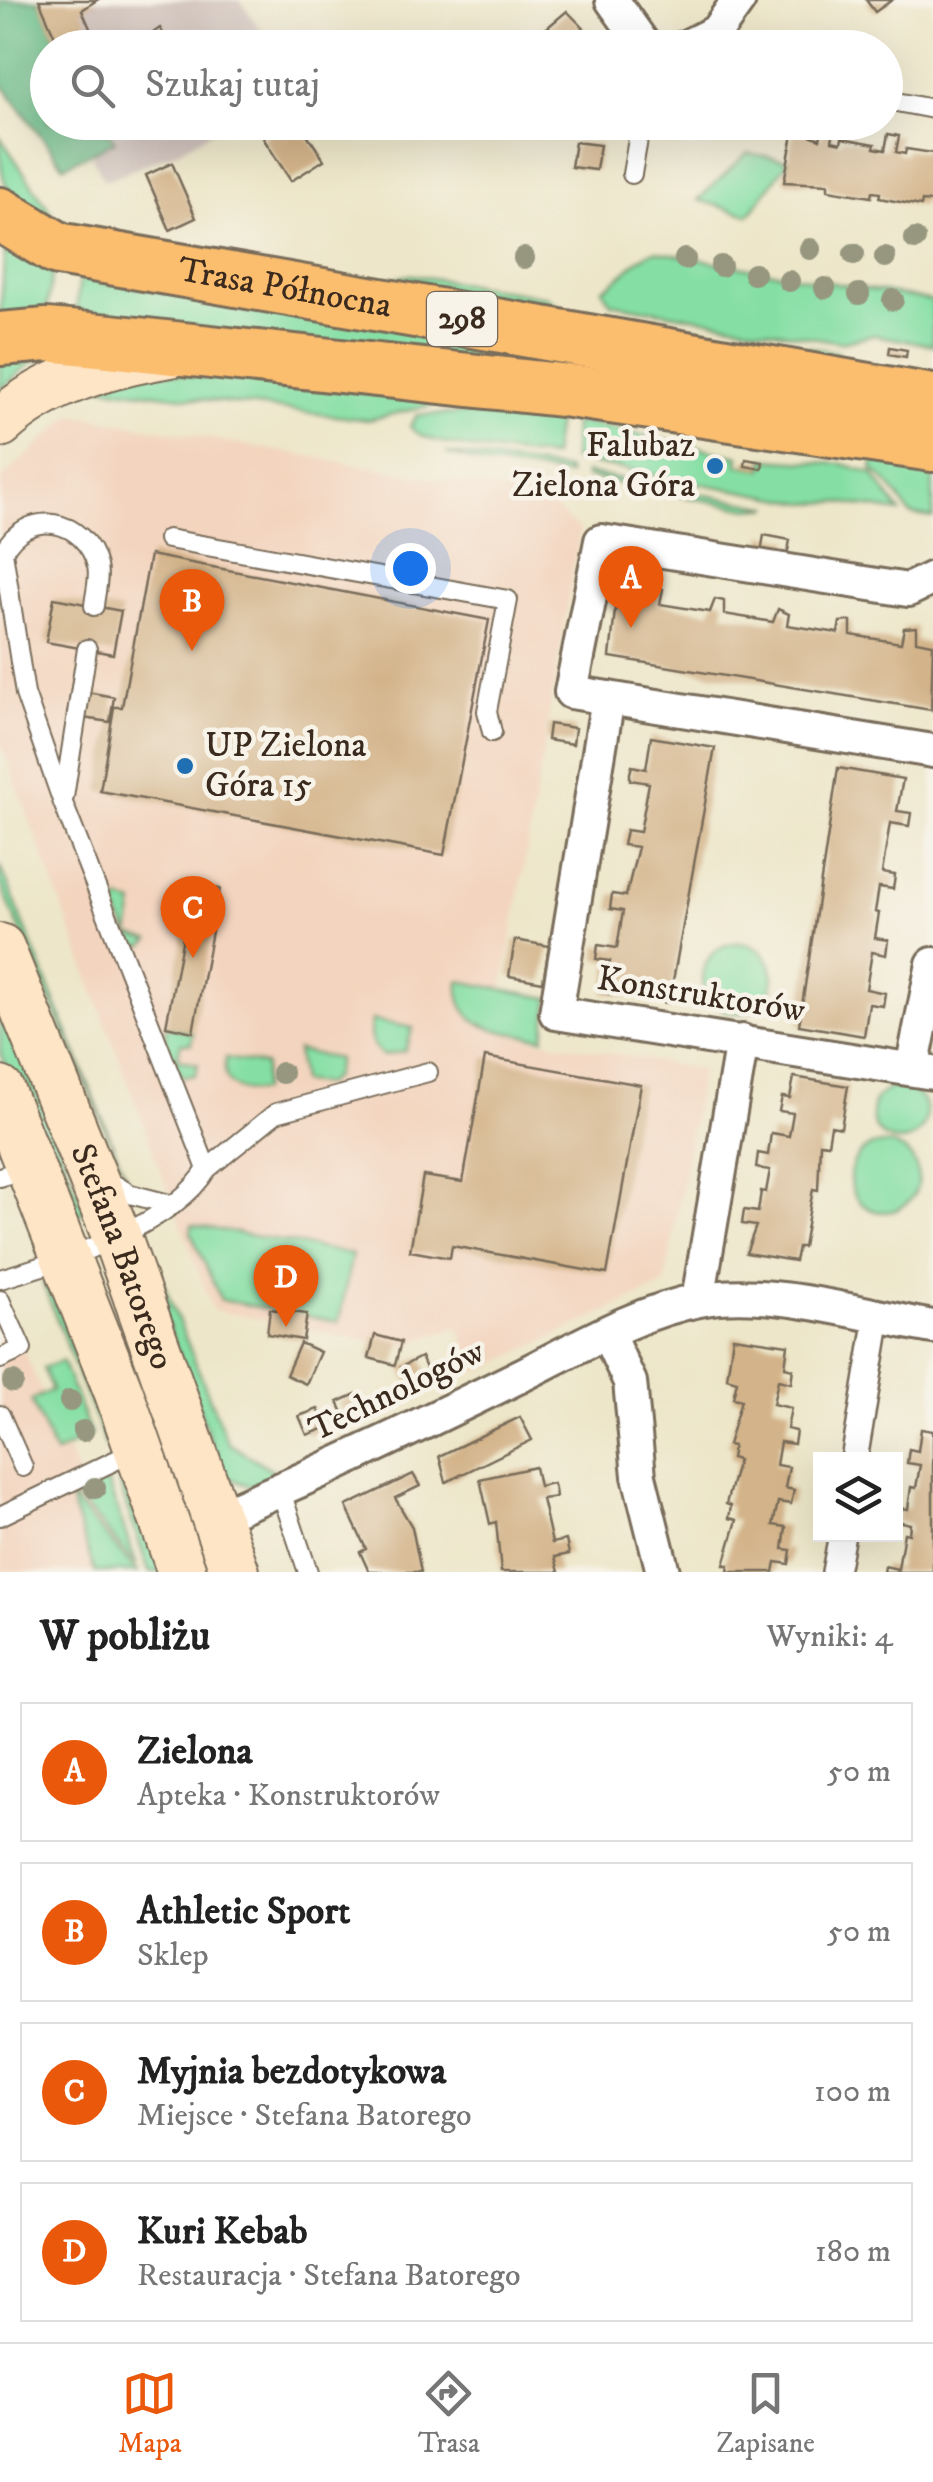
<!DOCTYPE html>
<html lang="pl">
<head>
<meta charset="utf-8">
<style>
  :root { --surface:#fff; --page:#f2f2f2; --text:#222; --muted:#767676; --line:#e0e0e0; --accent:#ea580c }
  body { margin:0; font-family:"IM FELL DW Pica",serif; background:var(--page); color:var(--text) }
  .controls { position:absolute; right:30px; bottom:30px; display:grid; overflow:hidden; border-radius:0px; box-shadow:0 10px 40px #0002 }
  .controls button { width:90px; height:90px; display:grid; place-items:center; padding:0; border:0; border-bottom:2px solid var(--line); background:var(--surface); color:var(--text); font:50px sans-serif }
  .you { position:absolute; left:410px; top:568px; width:35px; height:35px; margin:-25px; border:8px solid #fff; border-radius:50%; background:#1a73e8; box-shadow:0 0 0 15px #1a73e833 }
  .badge { display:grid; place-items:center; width:65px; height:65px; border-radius:50%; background:var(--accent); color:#fff; font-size:32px; font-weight:700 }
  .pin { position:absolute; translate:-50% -82px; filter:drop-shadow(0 2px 5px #0008) }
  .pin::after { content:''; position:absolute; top:52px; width:35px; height:30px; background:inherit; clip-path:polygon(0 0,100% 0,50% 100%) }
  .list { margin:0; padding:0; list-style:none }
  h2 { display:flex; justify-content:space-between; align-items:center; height:130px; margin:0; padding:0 40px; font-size:42px }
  h2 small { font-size:32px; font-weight:400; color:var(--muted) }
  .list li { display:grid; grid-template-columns:65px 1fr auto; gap:30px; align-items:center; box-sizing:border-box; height:140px; margin:0 20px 20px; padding:0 20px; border:2px solid var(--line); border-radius:0px }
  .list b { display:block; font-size:38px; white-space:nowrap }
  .list p { margin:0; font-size:32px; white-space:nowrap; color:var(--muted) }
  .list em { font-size:32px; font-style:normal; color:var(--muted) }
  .icon { flex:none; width:55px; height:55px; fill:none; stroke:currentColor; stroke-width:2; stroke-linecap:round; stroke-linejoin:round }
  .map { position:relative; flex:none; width:933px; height:1572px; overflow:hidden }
  .search { position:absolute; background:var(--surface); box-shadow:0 10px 40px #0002; left:30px; right:30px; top:30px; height:110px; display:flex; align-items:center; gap:25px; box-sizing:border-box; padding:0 35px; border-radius:55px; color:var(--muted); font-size:38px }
  .sheet { height:770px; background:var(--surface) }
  nav { display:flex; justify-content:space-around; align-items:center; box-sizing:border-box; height:140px; border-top:2px solid var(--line); background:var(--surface); font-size:28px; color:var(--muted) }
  nav a { display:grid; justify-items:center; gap:5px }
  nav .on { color:var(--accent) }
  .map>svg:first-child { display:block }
</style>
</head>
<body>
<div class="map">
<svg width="933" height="1572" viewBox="0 0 933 1572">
  <rect width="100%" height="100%" fill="#f7f3e8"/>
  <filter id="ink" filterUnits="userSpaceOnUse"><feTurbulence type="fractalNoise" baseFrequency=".01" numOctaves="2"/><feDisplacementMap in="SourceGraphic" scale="20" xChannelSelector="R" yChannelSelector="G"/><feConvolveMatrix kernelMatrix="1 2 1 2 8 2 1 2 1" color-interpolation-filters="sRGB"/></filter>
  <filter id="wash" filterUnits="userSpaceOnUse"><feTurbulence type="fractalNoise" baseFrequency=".0048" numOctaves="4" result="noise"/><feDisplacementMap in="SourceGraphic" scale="40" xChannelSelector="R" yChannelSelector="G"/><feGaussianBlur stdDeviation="2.25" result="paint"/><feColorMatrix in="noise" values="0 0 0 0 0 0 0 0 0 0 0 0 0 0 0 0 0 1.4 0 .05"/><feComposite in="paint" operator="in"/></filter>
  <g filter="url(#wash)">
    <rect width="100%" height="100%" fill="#ede6c9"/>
    <g fill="#f3d4be">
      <polygon points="73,414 542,498 580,530 496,1032 701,1070 665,1284 477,1372 458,1327 400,1346 213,1310 0,740 0,480"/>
      <polygon points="0,1296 120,1572 0,1572"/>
    </g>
    <g fill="#cfc0ba">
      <polygon points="26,0 240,0 273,47 48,48"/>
      <polygon points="76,123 226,123 178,151 104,181"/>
    </g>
    <g fill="#85dfa4" stroke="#608461" stroke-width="2.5">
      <path d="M 0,137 L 52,214 L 56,223 C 8,193 0,197 0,137 Z"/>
      <polygon points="747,153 789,160 749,215 698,200"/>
      <polygon points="5,249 53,270 46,315 0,319"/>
      <path d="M 655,251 L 933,301 L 933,345 L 873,335 L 840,342 L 611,303 L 602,289 C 623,280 634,257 655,251 Z"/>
      <polygon points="412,275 547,297 567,314 383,280"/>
      <polygon points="80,278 560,353 557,374 75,317"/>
      <polygon points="612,313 838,352 837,357 819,359 597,318"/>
      <polygon points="40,355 0,390 0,361"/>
      <polygon points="149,371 515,402 432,405 368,420 78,384"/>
      <path d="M 519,412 L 557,421 L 552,457 C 524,454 421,448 410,426 L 417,415 Z"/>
      <polygon points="574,421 739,456 738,465 763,469 765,459 843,464 872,473 900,512 838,502 806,503 573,460"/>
      <polygon points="446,453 568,470 568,475 483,464"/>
      <polygon points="874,458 933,461 933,518 910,514 888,483 872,469"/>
      <polygon points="585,473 771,507 749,509 585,477"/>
      <polygon points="0,865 126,1177 0,883"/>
      <polygon points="119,900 134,904 129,935 150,940 144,946 134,945 115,907"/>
      <circle cx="738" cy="978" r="35"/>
      <path d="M 459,981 L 549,998 L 544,1038 C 506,1032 455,1032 459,981 Z"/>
      <polygon points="0,994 84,1210 80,1215 74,1217 62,1202 0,1051"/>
      <path d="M 372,1020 L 413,1028 L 405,1051 L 383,1056 C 370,1045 368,1036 372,1020 Z"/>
      <path d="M 166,1026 L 193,1032 L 191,1044 L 181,1043 L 177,1059 L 198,1064 L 195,1075 L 184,1077 C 172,1067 163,1042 166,1026 Z"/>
      <polygon points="297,1050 338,1059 334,1076 326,1084 301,1082"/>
      <path d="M 226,1058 L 265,1065 L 262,1091 C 238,1093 220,1085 226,1058 Z"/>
      <circle cx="899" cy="1114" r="27"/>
      <circle cx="884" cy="1178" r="34"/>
      <polygon points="192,1225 352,1254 339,1322 221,1300 191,1233"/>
      <polygon points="150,1251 228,1443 284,1477 252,1487 224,1476 147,1269"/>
      <polygon points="43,1284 55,1288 111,1437 106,1446"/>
      <polygon points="62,1361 91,1435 55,1454 31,1400 52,1390 43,1368"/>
      <polygon points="107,1481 137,1566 74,1494"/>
      <polygon points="119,1483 130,1488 165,1572 149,1572"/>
      <polygon points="69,1496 138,1572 95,1572"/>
    </g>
    <polygon fill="#6cbe8a" stroke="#547454" stroke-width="2.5" points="0,0 39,0 60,47 48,48 48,122 101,123 115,141 64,166 0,82"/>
    <g id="blocks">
      <g fill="#d3b389">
        <polygon points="39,0 97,0 82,10 92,33 143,40 160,28 172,48 60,48"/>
        <polygon points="866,0 892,0 875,12"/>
        <polygon points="567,11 603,48 523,48"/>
        <polygon points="287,122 299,122 324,160 291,181 263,138"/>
        <polygon points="824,123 835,125 832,141 841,143 842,138 875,144 874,148 885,150 888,134 899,136 896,152 905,154 906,149 933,153 933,202 922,201 921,206 879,198 880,193 872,192 871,197 828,190 828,184 784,182 794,129 820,139"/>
        <polygon points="575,142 600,145 596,170 571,167"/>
        <polygon points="172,163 196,218 170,230 146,175"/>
        <polygon points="890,347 907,350 906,357 889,354"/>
        <polygon points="746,459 763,462 762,469 745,466"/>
        <polygon points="764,535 790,540 787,556 761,552"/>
        <polygon points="150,555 489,620 444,855 100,791 114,707 122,707"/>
        <polygon points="652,584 663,589 660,604 710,612 715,599 724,601 724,614 773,622 778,609 789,614 787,625 838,633 840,622 851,621 851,635 901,643 904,628 916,627 916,641 933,644 931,710 610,657 617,591 646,597"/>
        <polygon points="54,598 121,611 113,654 46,642"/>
        <polygon points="87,692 114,697 110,722 83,718"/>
        <polygon points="549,724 575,728 573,744 547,740"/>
        <polygon points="651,737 715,748 669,1003 604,993 610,961 596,959 598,945 617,948 623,911 610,909 612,894 626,896 638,847 623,845 626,830 640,832 649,783 630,780 630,773 632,766 646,769"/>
        <polygon points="838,768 903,779 897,811 911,813 909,826 890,823 882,873 895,875 894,883 893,889 879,887 875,912 879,913 875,938 888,940 886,955 872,952 866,989 885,993 883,1006 869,1004 864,1036 799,1025"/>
        <polygon points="193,884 220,889 193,1032 166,1026"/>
        <polygon points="515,940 549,946 543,982 509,976"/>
        <polygon points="485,1057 641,1085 607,1274 452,1246 450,1258 410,1251 423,1176 463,1182"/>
        <polygon points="794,1077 848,1086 841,1128 831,1126 828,1144 820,1143 818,1190 813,1189 803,1247 798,1247 795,1261 746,1253 756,1226 742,1224 744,1210 758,1212 761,1191 766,1192 770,1170 756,1168 758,1153 768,1155 771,1133 789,1136 793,1113 779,1111 782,1097 790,1098"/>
        <polygon points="270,1309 307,1314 303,1340 267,1334"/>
        <polygon points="375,1335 401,1342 395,1365 369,1358"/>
        <polygon points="733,1337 788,1345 785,1367 793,1369 791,1383 778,1380 773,1404 791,1408 787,1429 796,1431 794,1444 780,1442 776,1465 789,1467 785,1488 794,1490 791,1504 778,1502 773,1525 786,1527 783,1549 791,1550 789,1564 776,1562 774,1572 728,1572 729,1565 724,1565 737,1520 729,1518 731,1506 726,1504 738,1460 731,1458 733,1446 728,1445 741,1400 733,1398 737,1381 727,1378"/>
        <polygon points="300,1343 320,1352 306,1384 286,1375"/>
        <polygon points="421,1357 430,1377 411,1387 401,1367"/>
        <polygon points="356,1394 364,1410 346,1419 338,1402"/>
        <polygon points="318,1409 326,1428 307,1435 299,1416"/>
        <polygon points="520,1417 532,1440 446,1482 439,1456"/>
        <polygon points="921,1429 933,1431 933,1572 883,1572 884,1566 898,1569 904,1533 909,1534 910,1524 897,1521 899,1508 908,1509 911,1487 916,1488 920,1465 907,1463 909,1449 918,1451"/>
        <polygon points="535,1467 539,1486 553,1483 555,1489 556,1497 542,1499 552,1543 566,1540 569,1554 555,1557 559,1572 501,1572 496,1522 490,1524 480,1479"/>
        <polygon points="413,1474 420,1486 395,1498 412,1527 421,1572 369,1572 360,1552 366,1549 346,1506"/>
      </g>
    </g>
  </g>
  <g filter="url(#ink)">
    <use href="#blocks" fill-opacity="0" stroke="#796c5a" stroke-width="2.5"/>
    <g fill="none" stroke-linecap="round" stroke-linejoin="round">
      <defs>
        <g id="service">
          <polyline points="886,100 933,109"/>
          <polyline points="632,174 641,122"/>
          <polyline points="168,539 508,600 487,711 492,732"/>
          <polyline points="64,797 87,649"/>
          <polyline points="207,1169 276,1113 428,1072"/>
          <polyline points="0,1177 30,1167"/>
          <polyline points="105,1179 130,1194 173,1205"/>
          <path d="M 0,1279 C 62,1261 174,1225 207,1169 L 63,803 L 25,694 L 3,552 C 27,507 85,518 97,566 C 100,578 95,593 94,606"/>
          <polyline points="0,1300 22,1349 0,1359"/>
          <polyline points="0,1415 23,1467"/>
          <polyline points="280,1489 308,1572"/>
          <polyline points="0,1516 139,1449"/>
        </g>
        <g id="pedestrian">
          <polyline points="854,1460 878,1317"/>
          <polyline points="835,1572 842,1534"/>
        </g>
        <g id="minor">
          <polyline points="612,0 646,48"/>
          <polyline points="683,48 716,32 739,0"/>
          <polyline points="933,578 908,590 601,541 571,692 933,751"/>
          <polyline points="608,698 556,1013 933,1073"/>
          <polyline points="912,1069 933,964"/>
          <polyline points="698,1300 742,1041"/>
          <polyline points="607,1333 630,1382 639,1476 663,1572"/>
          <path d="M 218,1516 C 319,1474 418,1426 516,1378 C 573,1350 635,1312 699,1300 C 768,1286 863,1315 933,1327"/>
        </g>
        <g id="secondary">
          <path d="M 0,423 C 46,381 109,363 170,353"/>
          <path id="s1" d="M 0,948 L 116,1235 L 235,1572"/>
          <polyline points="0,1091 119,1393 182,1572"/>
        </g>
        <g id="primary">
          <path id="s2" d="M 0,214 L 58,249 L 933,401"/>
          <polyline points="0,339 47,335 110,341 570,391 933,445"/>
        </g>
      </defs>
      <use href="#service" stroke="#796c5a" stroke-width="22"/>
      <use href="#pedestrian" stroke="#796c5a" stroke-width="30"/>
      <use href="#minor" stroke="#796c5a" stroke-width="38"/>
      <use href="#secondary" stroke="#796c5a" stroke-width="52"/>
      <use href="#primary" stroke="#796c5a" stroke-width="58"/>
      <use href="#service" stroke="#fff" stroke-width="18"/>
      <use href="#pedestrian" stroke="#fff" stroke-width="25"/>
      <use href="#minor" stroke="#fff" stroke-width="32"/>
      <use href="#secondary" stroke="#fde5c5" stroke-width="48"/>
      <use href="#primary" stroke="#fbbd6e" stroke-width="52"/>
    </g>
    <g fill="#96977e">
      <circle cx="915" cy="239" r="11"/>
      <circle cx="810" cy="249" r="11"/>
      <circle cx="854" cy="254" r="11"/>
      <circle cx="885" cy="257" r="11"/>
      <circle cx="524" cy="258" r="11"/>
      <circle cx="685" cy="259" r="11"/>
      <circle cx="721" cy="266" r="11"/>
      <circle cx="754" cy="274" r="11"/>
      <circle cx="789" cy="281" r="11"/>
      <circle cx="825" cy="288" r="11"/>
      <circle cx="859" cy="294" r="11"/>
      <circle cx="893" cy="300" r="11"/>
      <circle cx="282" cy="1073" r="11"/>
      <circle cx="13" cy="1382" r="11"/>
      <circle cx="70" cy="1401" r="11"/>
      <circle cx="83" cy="1431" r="11"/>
      <circle cx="95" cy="1488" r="11"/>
    </g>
  </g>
  <g fill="#1f6fb2" stroke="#f7f3e8" stroke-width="4">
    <circle cx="715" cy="466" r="10"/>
    <circle cx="185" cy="766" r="10"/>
  </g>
  <g text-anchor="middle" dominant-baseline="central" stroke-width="9" stroke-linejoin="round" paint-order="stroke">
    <rect fill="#f7f3e8" stroke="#73665b" stroke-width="2.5" x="427" y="292" width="70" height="54" rx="8"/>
    <g font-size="32" font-weight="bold" fill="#3b2a1e">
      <text x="462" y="319">298</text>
    </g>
    <g font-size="35" fill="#3b2a1e" stroke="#f7f3e8">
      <text stroke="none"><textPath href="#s2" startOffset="298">Trasa Północna</textPath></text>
      <text transform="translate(701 995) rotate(9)">Konstruktorów</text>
      <text stroke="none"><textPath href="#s1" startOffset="332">Stefana Batorego</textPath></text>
      <text transform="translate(397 1391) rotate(-26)">Technologów</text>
    </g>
    <g font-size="35" fill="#3b2a1e" stroke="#f7f3e8" text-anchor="end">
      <text x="695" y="446">Falubaz<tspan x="695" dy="40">Zielona Góra</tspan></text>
      <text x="205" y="746" text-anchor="start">UP Zielona<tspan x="205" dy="40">Góra 15</tspan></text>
    </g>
  </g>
</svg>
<div class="controls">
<button><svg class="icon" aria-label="layers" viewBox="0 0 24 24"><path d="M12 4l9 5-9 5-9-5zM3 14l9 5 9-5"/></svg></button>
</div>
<div class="you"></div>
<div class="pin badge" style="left:631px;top:628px">A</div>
<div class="pin badge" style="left:192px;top:651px">B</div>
<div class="pin badge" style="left:193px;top:958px">C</div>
<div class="pin badge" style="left:286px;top:1327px">D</div>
<div class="search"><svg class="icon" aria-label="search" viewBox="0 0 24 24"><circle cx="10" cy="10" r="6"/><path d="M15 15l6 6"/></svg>Szukaj tutaj</div>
</div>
<section class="sheet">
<h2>W pobliżu<small>Wyniki: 4</small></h2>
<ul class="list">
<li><span class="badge">A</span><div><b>Zielona</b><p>Apteka · Konstruktorów</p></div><em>50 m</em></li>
<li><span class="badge">B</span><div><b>Athletic Sport</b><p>Sklep</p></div><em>50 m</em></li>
<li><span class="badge">C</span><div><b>Myjnia bezdotykowa</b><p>Miejsce · Stefana Batorego</p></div><em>100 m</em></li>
<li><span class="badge">D</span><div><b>Kuri Kebab</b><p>Restauracja · Stefana Batorego</p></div><em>180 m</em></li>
</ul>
</section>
<nav>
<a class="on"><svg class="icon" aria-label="map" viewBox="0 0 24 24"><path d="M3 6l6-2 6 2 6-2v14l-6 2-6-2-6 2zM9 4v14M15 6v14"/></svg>Mapa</a>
<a><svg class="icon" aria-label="directions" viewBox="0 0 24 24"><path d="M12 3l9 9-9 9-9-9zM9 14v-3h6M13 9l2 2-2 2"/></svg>Trasa</a>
<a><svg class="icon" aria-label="saved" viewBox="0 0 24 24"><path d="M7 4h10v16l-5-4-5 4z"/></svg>Zapisane</a>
</nav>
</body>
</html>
